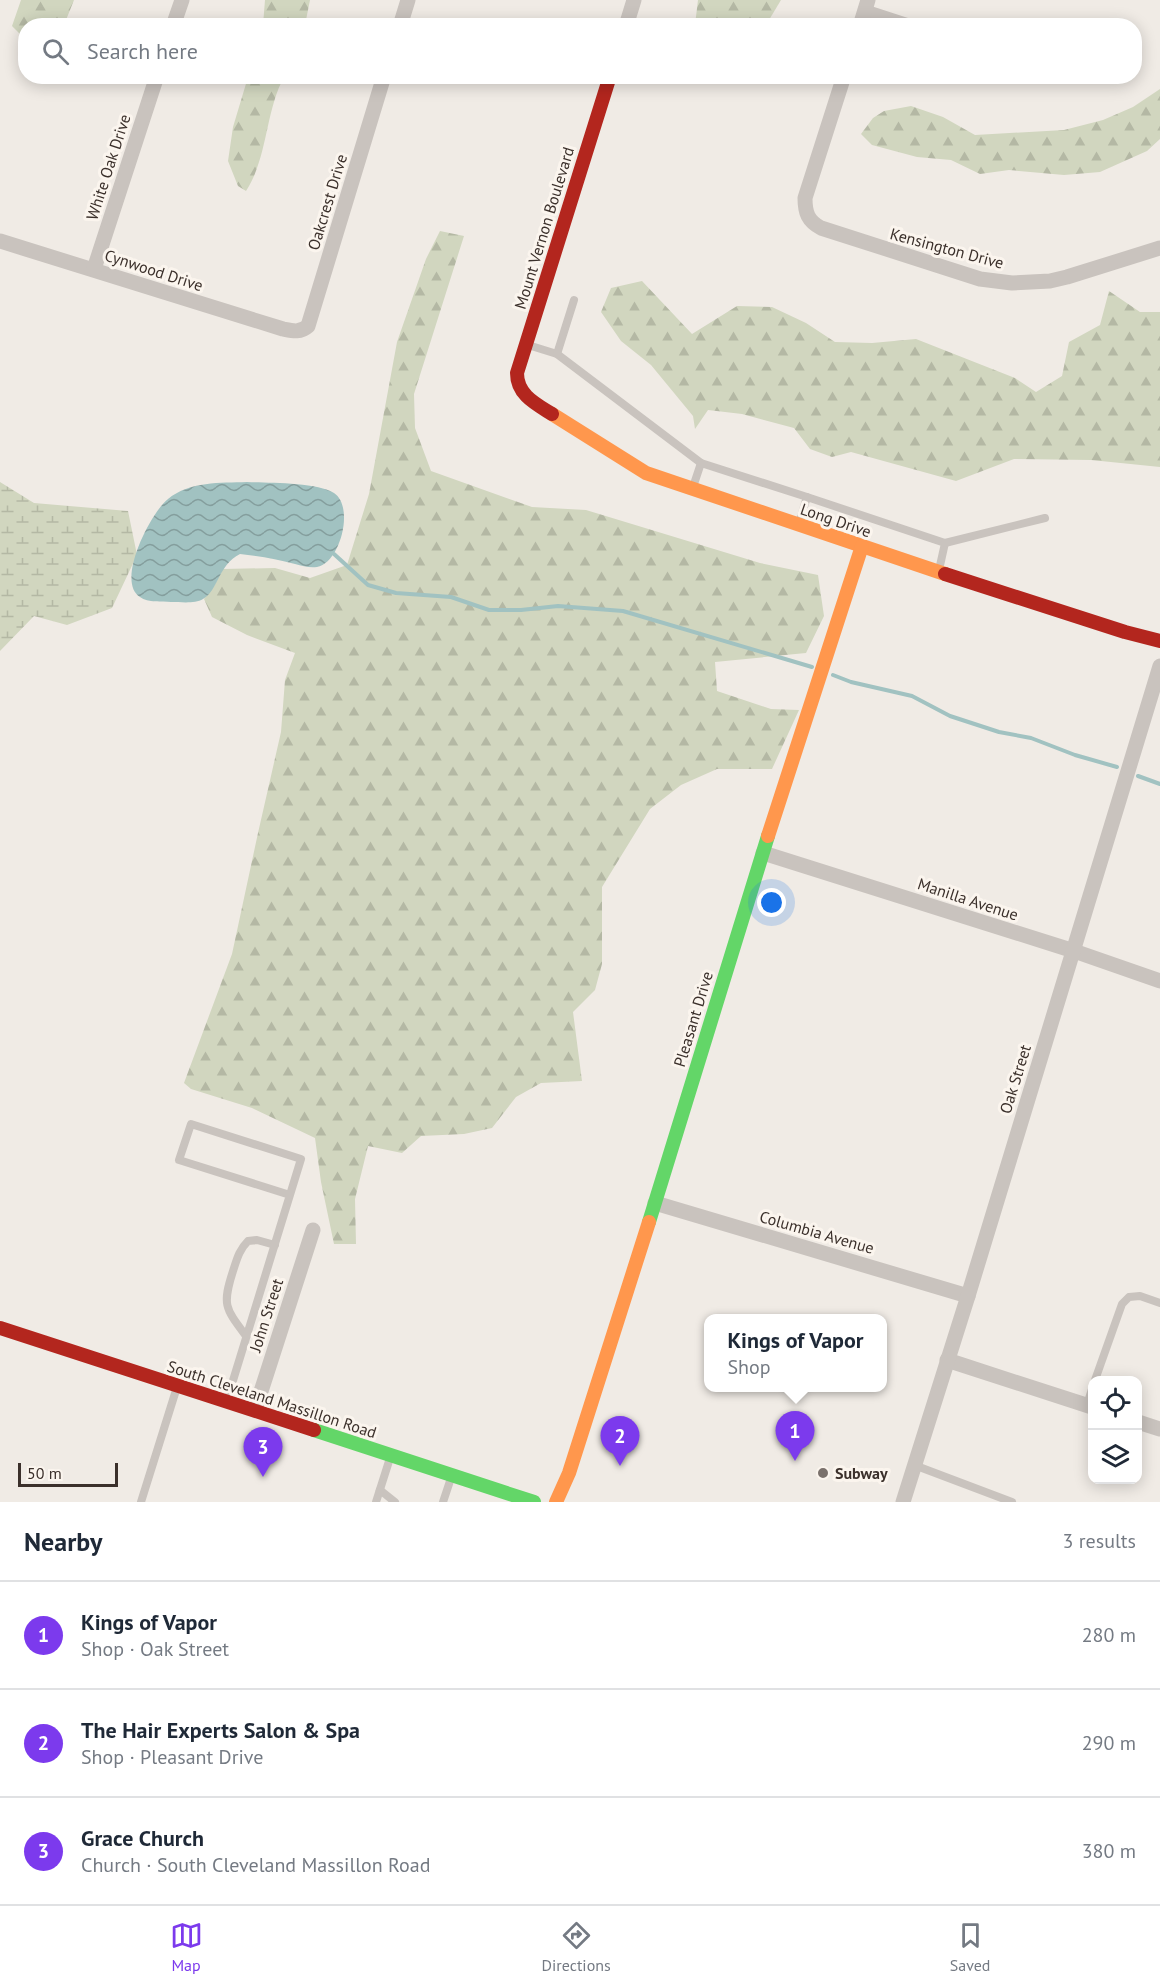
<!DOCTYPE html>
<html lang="en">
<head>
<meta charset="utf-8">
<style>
  :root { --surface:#fff; --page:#f6f6f7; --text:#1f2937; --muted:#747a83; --line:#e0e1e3; --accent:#7c3aed }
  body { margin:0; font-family:"PT Sans",sans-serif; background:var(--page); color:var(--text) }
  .controls { position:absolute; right:18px; bottom:18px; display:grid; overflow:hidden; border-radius:12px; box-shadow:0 3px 15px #0003 }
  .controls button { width:54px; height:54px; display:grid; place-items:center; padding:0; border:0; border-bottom:2px solid var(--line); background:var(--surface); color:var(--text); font:30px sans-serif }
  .scale { position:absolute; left:18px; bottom:15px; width:100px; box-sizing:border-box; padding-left:6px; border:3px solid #3b302b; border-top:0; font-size:16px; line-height:21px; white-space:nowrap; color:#3b302b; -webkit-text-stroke:4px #fbf5ee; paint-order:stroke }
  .you { position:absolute; left:772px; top:903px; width:21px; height:21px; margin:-15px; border:4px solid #fff; border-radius:50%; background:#1a73e8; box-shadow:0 0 0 9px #1a73e833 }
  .badge { display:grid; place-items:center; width:39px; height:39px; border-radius:50%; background:var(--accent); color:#fff; font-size:20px; font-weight:700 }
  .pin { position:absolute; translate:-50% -50px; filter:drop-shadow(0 2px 3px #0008) }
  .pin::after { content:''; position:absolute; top:32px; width:21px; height:18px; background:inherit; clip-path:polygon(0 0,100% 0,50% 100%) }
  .popup { position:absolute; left:704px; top:1314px; width:183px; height:78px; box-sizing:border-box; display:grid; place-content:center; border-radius:12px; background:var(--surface); filter:drop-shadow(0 2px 4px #0005); font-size:20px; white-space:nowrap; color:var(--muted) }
  .popup b { font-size:22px; color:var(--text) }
  .popup::after { content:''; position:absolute; left:50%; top:100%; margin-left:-12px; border:12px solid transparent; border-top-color:var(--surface) }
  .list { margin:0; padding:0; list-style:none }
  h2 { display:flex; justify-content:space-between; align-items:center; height:78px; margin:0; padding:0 24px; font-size:26px }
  h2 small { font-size:20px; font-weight:400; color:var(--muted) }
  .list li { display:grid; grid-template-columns:39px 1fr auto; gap:18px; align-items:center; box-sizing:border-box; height:108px; padding:0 24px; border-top:2px solid var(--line) }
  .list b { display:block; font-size:22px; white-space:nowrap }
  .list p { margin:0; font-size:20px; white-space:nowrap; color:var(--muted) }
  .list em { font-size:20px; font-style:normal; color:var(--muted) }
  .icon { flex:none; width:33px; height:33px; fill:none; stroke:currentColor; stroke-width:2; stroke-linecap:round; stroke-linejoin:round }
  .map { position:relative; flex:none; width:1160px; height:1502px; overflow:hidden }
  .search { position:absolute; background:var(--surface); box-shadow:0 3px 15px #0003; left:18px; right:18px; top:18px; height:66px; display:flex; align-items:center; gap:15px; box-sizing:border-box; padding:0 21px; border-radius:24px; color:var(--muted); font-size:22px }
  .sheet { height:402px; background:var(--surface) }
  nav { display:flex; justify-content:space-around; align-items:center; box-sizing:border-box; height:84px; border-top:2px solid var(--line); background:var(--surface); font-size:16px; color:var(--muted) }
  nav a { display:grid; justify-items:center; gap:3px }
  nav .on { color:var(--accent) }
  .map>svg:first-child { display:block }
</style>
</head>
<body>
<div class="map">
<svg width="1160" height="1502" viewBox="0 0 1160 1502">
  <defs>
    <pattern id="forest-firs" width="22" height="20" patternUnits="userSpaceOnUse" patternTransform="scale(1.5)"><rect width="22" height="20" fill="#d1d6bf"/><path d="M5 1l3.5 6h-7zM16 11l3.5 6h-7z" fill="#b4b8a4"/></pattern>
    <pattern id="wetland-marsh" width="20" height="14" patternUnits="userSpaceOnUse" patternTransform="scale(1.5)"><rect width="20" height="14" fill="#d1d6bf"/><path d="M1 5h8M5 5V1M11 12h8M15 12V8" fill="none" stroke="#b4b8a4"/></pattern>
    <pattern id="water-waves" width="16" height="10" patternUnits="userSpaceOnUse" patternTransform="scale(1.5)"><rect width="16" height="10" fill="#a1c2c1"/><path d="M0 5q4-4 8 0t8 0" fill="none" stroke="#849e9d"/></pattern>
  </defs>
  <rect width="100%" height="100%" fill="#f0ebe5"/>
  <g fill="url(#forest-firs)">
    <polygon points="21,0 74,0 64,25 26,26 25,39 12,26"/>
    <polygon points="265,0 310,0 305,25 263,25"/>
    <polygon points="698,0 781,0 766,25 695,25"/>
    <path d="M 248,77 L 284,77 C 265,112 268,157 246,191 L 238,186 L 228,161 L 233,127 Z"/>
    <polygon points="1160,89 1160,139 1147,151 1100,172 1064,175 1009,170 980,174 951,160 917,157 872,145 861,134 873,118 884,111 911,106 943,117 975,135 1064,130 1103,120 1133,107"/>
    <polygon points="440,231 464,236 414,394 415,428 431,471 532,507 586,510 760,563 818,575 824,616 806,653 715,662 717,691 771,709 799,710 772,769 717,769 681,785 650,809 602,887 602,964 595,990 573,1012 582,1081 541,1083 516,1097 492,1128 464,1134 421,1136 402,1153 368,1146 355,1199 356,1244 334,1244 321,1182 315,1138 252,1108 191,1089 184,1083 232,954 258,833 281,732 285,680 295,653 247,635 212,617 204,599 214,586 223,569 275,568 310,578 347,565 369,494 397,342 426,259"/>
    <polygon points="642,281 692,334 737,306 772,307 806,323 835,342 872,343 916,339 1015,378 1036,392 1062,376 1069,342 1100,325 1109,291 1140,312 1160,312 1160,467 1091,460 1014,459 956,481 851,452 832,457 810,449 794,428 742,414 708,410 695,429 693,416 651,365 621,341 601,312 611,288"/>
  </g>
  <polygon fill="url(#wetland-marsh)" points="0,482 34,503 128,511 137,555 112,608 67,625 34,616 0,651"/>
  <path fill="url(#water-waves)" d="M 247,482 C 268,483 317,482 334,493 C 355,507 340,563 317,567 C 309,568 303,566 295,564 C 277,559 258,556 240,554 C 218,565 218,591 203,599 C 195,604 181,602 171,602 C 162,601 148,603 140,597 C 115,582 151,512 168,499 C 190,481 220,483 247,482 Z"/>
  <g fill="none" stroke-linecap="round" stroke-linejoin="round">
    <g stroke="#a1c2c1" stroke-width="4">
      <polyline points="334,554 368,585 396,593 451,597 489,610 521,610 558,606 623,611 812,667"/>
      <polyline points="833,675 851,682 912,696 950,716 999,732 1031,738 1075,755 1117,767"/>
      <polyline points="1138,776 1160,784"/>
    </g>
    <g stroke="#c9c3be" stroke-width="8">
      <polyline points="528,345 557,354 701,463"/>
      <polyline points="557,354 574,300"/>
      <polyline points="693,487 701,463 807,497"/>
      <polyline points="799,523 807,497 945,543 939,570"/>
      <polyline points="945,543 1045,518"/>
      <path d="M 246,1336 C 225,1308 222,1305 233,1271 C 237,1259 239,1250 248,1241 L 257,1240 L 275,1245"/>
      <polyline points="1095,1380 1122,1304 1129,1297 1140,1296 1160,1303"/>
      <polyline points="227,1400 301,1159 191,1124 179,1160 290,1195"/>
      <polyline points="1087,1405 1092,1389"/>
      <polyline points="914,1465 1012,1502"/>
      <polyline points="380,1490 395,1502"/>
      <polyline points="141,1502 177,1387"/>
      <polyline points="376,1502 390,1458"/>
      <polyline points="443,1502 451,1478"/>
    </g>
    <g stroke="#c9c3be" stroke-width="15">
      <polyline points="865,12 908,26"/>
      <polyline points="173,26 182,0"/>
      <polyline points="400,26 408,0"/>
      <polyline points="626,26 634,0"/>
      <polyline points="860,26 868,0"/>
      <path d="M 844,76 L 805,198 C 805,213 808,221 821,228 L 980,279 L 1012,283 L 1050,281 L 1067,277 L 1160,248"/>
      <path d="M 0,241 L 283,329 C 293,331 300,333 308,326 L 384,76"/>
      <polyline points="94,269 157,76"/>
      <polyline points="763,853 1074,951 1160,981"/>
      <polyline points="655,1203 968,1296"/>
      <polyline points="947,1360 1092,1407"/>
      <polyline points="255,1410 313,1230"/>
      <polyline points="1138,1422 1160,1429"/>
      <polyline points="903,1502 968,1296 1160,666"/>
    </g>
    <g stroke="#63d668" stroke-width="14">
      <polyline points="649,1222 768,836"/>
      <polyline points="314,1430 534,1502"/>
    </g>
    <g stroke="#ff974d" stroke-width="14">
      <polyline points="552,414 646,473 945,574"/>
      <polyline points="768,836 862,546"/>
      <polyline points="556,1502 569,1473 649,1222"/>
    </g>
    <g stroke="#b3261e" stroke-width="14">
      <path d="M 552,414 C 536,404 517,395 517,373 L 610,76"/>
      <polyline points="945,574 1125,632 1160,641"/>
      <polyline points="0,1328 314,1430"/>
    </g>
  </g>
  <circle fill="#7a716c" stroke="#fbf5ee" stroke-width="2" cx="823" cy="1473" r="6"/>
  <g text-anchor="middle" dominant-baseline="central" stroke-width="6" stroke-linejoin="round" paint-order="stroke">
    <g font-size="16" fill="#3b302b" stroke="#fbf5ee">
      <text transform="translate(108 167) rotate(-72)">White Oak Drive</text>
      <text transform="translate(327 202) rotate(-73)">Oakcrest Drive</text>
      <text transform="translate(544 228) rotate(-73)">Mount Vernon Boulevard</text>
      <text transform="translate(947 248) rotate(15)">Kensington Drive</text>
      <text transform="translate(154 270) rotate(18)">Cynwood Drive</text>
      <text transform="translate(836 520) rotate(19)">Long Drive</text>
      <text transform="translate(968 899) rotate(18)">Manilla Avenue</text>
      <text transform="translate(693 1019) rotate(-73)">Pleasant Drive</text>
      <text transform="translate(1015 1079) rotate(-73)">Oak Street</text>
      <text transform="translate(817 1232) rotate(16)">Columbia Avenue</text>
      <text transform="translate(266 1315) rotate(-72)">John Street</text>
      <text transform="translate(272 1399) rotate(18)">South Cleveland Massillon Road</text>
    </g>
    <g font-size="16" font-weight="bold" fill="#3b302b" stroke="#fbf5ee" text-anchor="start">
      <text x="835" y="1473">Subway</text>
    </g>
  </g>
</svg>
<div class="controls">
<button><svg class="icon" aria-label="locate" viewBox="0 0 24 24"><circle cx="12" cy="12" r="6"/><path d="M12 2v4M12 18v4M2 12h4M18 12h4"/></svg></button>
<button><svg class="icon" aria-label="layers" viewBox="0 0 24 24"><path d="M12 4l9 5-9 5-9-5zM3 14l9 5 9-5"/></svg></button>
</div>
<div class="scale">50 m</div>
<div class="you"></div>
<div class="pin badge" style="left:795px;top:1461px">1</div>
<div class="popup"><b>Kings of Vapor</b>Shop</div>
<div class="pin badge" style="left:620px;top:1466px">2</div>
<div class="pin badge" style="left:263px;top:1477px">3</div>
<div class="search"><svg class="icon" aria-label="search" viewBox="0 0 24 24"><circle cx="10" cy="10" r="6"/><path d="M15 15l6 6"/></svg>Search here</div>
</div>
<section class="sheet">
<h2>Nearby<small>3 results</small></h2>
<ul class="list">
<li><span class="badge">1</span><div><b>Kings of Vapor</b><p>Shop · Oak Street</p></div><em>280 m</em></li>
<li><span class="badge">2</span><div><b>The Hair Experts Salon &amp; Spa</b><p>Shop · Pleasant Drive</p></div><em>290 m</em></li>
<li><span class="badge">3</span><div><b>Grace Church</b><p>Church · South Cleveland Massillon Road</p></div><em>380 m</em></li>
</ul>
</section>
<nav>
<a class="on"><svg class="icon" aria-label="map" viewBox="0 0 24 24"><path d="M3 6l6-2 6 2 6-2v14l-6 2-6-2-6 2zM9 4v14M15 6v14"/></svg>Map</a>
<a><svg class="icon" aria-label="directions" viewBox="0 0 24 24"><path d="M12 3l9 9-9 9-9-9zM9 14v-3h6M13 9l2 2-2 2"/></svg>Directions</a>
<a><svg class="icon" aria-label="saved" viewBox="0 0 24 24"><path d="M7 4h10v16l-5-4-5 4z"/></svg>Saved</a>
</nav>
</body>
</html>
